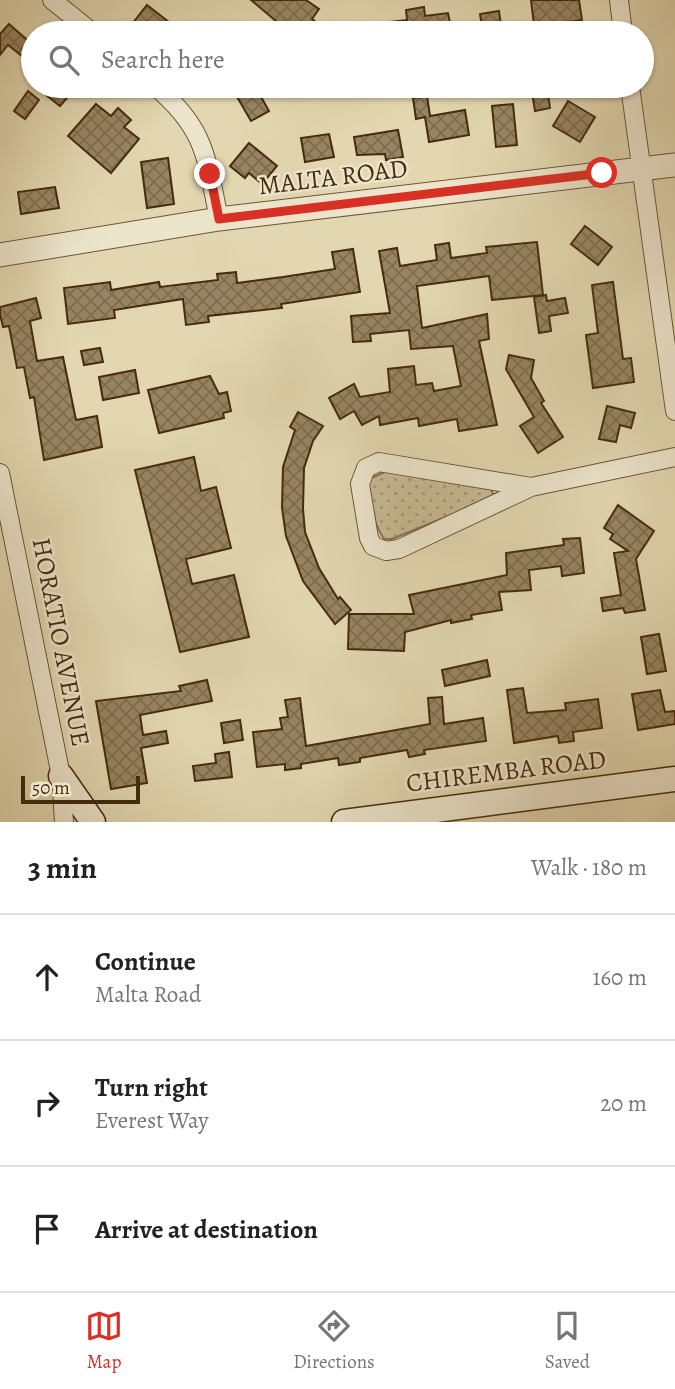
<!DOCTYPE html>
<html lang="en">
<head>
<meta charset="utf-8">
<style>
  :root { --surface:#fff; --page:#f2f2f2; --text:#222; --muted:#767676; --line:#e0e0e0; --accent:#d93025 }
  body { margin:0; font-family:Alegreya,serif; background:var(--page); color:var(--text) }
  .scale { position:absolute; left:21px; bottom:18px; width:119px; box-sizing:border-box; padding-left:7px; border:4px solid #462b0d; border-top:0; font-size:19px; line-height:24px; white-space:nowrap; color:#462b0d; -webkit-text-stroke:5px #ece5cc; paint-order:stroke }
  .stop { position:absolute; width:21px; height:21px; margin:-16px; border:5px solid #d93025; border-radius:50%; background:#fff }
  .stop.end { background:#d93025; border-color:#fff; box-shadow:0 2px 7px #0008 }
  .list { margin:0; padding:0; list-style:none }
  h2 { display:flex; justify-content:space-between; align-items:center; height:91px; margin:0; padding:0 28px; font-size:30px }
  h2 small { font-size:23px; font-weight:400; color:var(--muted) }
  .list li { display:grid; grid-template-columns:46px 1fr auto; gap:21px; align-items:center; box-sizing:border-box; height:126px; padding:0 28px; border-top:2px solid var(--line) }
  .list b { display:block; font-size:26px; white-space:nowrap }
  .list p { margin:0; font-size:23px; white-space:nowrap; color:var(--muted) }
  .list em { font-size:23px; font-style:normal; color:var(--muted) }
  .icon { flex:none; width:38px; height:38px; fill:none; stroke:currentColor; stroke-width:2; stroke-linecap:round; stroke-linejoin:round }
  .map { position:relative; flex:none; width:675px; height:822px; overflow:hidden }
  .search { position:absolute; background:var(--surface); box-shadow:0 2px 5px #0004; left:21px; right:21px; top:21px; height:77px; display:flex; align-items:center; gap:18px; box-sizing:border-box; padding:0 24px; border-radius:38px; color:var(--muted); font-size:26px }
  .sheet { height:469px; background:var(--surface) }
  nav { display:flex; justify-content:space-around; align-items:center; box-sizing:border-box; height:98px; border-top:2px solid var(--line); background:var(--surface); font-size:19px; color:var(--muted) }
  nav a { display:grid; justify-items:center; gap:4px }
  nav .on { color:var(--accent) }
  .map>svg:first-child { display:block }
</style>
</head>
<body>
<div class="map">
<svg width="675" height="822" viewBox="0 0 675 822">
  <defs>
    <pattern id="green-dots" width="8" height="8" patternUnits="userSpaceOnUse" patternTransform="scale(1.75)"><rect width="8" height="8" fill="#c7ba94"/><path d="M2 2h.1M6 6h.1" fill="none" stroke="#a39777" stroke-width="1.8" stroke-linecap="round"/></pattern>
    <pattern id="building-cross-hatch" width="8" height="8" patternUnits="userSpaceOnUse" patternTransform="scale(1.75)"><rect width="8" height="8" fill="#978462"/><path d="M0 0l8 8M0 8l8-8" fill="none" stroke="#7d6c4f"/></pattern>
  </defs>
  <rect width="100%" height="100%" fill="#e2d7b0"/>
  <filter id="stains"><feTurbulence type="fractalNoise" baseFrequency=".00286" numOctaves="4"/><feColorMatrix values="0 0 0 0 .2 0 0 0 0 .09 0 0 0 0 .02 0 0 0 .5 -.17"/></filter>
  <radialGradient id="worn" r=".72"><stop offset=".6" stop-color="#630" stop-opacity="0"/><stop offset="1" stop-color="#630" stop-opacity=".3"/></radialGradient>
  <path fill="url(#green-dots)" stroke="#867250" stroke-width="2" d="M 389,470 L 491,489 L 493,494 L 490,499 L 392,539 L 384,539 C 373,522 367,499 369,479 Z"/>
  <g fill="url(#building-cross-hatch)" stroke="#462b0d" stroke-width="2">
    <polygon points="251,0 306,0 319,9 312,19 331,33 290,33"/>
    <polygon points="531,0 579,0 582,20 559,23 560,33 535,33"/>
    <polygon points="147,5 183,33 144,33 132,24"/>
    <polygon points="424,7 425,16 448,13 452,33 365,33 365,25 407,20 406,10"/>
    <polygon points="499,11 502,33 483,33 480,14"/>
    <polygon points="9,24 33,45 33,52 27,60 8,45 0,55 0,34"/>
    <polygon points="51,86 77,86 60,106 45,94"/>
    <polygon points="241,86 255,86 269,111 251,121 233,90"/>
    <polygon points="531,86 547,86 550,108 535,111"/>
    <polygon points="28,91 39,100 25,119 14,111"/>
    <polygon points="427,96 430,116 465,110 469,135 429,142 425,117 416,119 413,98"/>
    <polygon points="568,101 595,117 580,142 553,126"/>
    <polygon points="96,104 111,116 118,108 131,120 124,127 139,139 111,173 68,136"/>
    <polygon points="513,104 517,145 496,147 492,106"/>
    <polygon points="398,130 403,157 386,160 385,154 357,155 354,137"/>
    <polygon points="329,134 334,157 305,162 301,138"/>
    <polygon points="249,143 277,166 262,184 249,173 245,178 230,166"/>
    <polygon points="168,158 174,204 147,208 141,162"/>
    <polygon points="55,187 59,208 21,214 18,192"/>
    <polygon points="585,226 612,247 598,265 571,244"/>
    <polygon points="537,242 543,295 492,300 489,276 417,286 422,328 487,314 489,339 479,341 497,425 459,431 457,419 419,426 418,418 380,425 379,416 362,425 354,411 340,419 329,398 354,384 360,397 390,392 388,369 414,366 416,385 432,383 434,391 461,386 453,346 411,349 409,330 370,334 371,341 353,342 351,316 390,313 379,251 397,248 400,266 437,260 435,245 449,243 451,258 487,253 486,247"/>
    <polygon points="353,249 360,292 281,304 282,308 208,316 209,322 186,325 183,299 114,310 115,318 68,324 64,288 110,282 111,290 159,282 160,287 218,280 217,274 236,272 237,283 283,277 335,269 332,252"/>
    <polygon points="613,282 623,359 631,358 634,382 593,388 586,335 598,333 592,285"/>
    <polygon points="546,295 547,301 565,298 568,313 549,316 551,331 539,333 534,297"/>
    <polygon points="36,298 41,318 30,321 37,361 63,357 76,420 97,416 102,447 44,460 34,397 30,398 24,367 17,368 9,326 3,327 0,314 0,307"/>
    <polygon points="100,348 103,362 84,365 81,351"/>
    <polygon points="509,355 534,360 531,378 544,401 541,403 563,437 538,453 520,426 534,417 506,369"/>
    <polygon points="135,370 139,393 103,400 99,377"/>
    <polygon points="210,376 219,394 227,392 231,411 223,413 224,418 159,433 148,390"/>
    <polygon points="607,406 635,413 631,428 620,425 616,442 599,439"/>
    <polygon points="298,412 323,426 313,441 304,468 303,509 305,532 319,568 338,599 340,597 351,610 335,624 303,581 286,536 282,508 283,467 295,430 290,427"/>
    <polygon points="194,457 201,491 216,487 231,548 186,559 192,584 234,575 249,637 180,652 135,470"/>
    <polygon points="618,505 654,531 636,559 645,610 625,613 623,608 603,611 601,598 621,595 614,553 628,551 610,539 613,534 604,528"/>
    <polygon points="580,538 584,573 562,576 561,566 529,570 531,590 499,592 502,610 471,615 472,619 451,623 451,620 405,632 404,651 348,649 349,614 414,614 409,595 507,575 506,553 564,545 563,539"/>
    <polygon points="659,634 666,671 647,674 641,637"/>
    <polygon points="487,660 490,676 445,686 442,670"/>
    <polygon points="207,680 212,701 140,715 143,735 166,731 168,743 141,748 147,783 111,789 96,701 181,691 179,686"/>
    <polygon points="523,688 527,713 566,710 565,703 598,699 602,728 573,732 574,741 559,743 558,736 514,743 507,690"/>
    <polygon points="660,690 665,712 675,711 675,724 638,730 632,694"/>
    <polygon points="442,697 444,724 483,718 486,741 424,750 425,754 409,757 407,750 360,758 360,762 339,765 338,758 301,764 301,768 285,770 285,764 257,767 253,732 282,729 280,718 288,717 285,700 300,698 306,746 430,724 428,698"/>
    <polygon points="240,720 243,740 224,743 221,723"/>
    <polygon points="229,752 232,777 195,781 193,766 216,763 215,754"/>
  </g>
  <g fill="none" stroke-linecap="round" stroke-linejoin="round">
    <defs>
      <g id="minor">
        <polyline points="52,0 93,33"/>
        <polyline points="619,0 623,33"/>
        <path d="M 155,86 C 206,129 206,157 219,219"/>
        <polyline points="630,86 675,411"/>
        <polyline points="0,473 61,776 64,822"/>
        <polyline points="531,487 379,462 366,468 360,484 369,538 373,546 386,551 399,549 531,487 675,457"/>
      </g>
      <polyline id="tertiary" points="0,255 219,219 675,165"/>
      <g id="secondary">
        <polyline points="61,776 93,822"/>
        <polyline points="344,822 675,779"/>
      </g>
    </defs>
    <use href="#minor" stroke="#6d5636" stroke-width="20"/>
    <use href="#tertiary" stroke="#6d5636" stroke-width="25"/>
    <use href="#secondary" stroke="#462b0d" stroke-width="27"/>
    <use href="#minor" stroke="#ece5cc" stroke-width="18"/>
    <use href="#tertiary" stroke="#ece5cc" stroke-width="23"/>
    <use href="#secondary" stroke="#ece5cc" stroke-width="24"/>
  </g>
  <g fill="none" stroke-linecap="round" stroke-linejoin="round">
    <polyline stroke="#d93025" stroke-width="9" points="210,174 219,219 602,173"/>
  </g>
  <g text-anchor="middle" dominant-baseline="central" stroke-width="5" stroke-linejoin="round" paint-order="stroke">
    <g font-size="26" fill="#462b0d" stroke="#ece5cc">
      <text transform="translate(333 177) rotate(-7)">MALTA ROAD</text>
      <text transform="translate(61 642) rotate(79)">HORATIO AVENUE</text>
      <text transform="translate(506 771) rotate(-7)">CHIREMBA ROAD</text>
    </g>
  </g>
  <rect width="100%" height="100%" filter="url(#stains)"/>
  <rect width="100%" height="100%" fill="url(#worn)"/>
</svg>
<div class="scale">50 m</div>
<div class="stop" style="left:602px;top:173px"></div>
<div class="stop end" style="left:210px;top:174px"></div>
<div class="search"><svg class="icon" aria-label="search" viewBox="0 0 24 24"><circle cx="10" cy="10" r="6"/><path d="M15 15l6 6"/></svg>Search here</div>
</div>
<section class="sheet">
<h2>3 min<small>Walk · 180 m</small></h2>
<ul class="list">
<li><svg class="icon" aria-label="ahead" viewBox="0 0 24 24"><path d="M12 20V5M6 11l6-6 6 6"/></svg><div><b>Continue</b><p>Malta Road</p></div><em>160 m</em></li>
<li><svg class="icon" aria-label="right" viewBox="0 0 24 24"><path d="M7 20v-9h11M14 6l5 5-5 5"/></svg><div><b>Turn right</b><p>Everest Way</p></div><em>20 m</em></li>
<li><svg class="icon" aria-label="arrive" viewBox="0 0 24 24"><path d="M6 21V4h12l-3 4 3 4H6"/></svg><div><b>Arrive at destination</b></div></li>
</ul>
</section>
<nav>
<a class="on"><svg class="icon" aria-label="map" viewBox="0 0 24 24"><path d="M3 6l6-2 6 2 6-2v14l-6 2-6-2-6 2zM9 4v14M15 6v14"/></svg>Map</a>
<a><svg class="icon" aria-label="directions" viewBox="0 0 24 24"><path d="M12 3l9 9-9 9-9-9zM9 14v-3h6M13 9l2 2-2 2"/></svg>Directions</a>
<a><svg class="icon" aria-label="saved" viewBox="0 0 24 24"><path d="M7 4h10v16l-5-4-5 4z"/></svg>Saved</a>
</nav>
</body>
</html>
